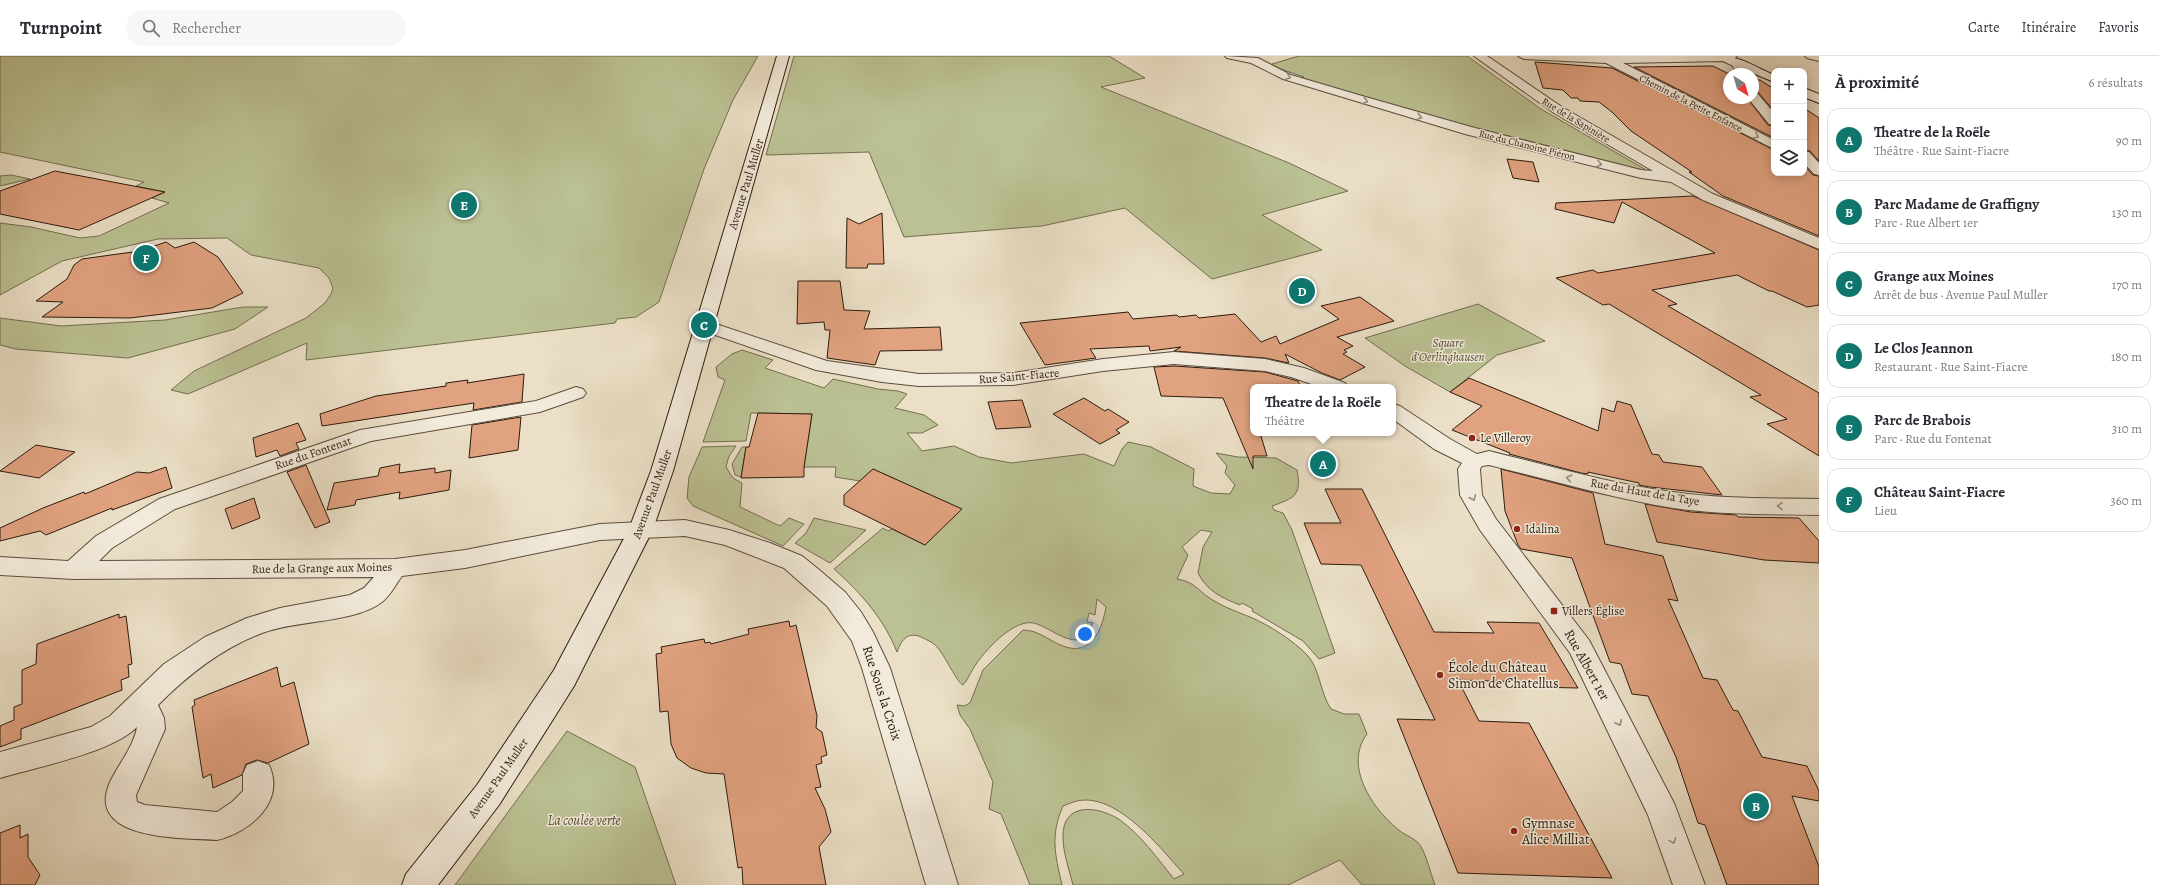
<!DOCTYPE html>
<html lang="fr">
<head>
<meta charset="utf-8">
<style>
  :root { --surface:#fff; --page:#f7f7f7; --text:#2b2b33; --muted:#7c7c81; --line:#e1e1e2; --accent:#0f766e }
  body { margin:0; font-family:Alegreya,serif; background:var(--page); color:var(--text) }
  .controls { position:absolute; right:12px; top:12px; display:grid; overflow:hidden; border-radius:8px; box-shadow:0 2px 10px #0003 }
  .controls button { width:36px; height:36px; display:grid; place-items:center; padding:0; border:0; border-bottom:1px solid var(--line); background:var(--surface); color:var(--text); font:20px sans-serif }
  .compass { position:absolute; left:1723px; top:12px; width:36px; height:36px; border-radius:50%; background:var(--surface); box-shadow:0 2px 10px #0003; rotate:143deg }
  .you { position:absolute; left:1085px; top:578px; width:14px; height:14px; margin:-10px; border:3px solid #fff; border-radius:50%; background:#1a73e8; box-shadow:0 0 0 6px #1a73e833 }
  .badge { display:grid; place-items:center; width:26px; height:26px; border-radius:50%; background:var(--accent); color:#fff; font-size:13px; font-weight:700 }
  .pin { position:absolute; translate:-50% -50%; border:2px solid #fff; box-shadow:0 1px 4px #0006 }
  .popup { position:absolute; left:1250px; top:328px; width:146px; height:52px; box-sizing:border-box; display:grid; place-content:center; border-radius:8px; background:var(--surface); filter:drop-shadow(0 1px 3px #0005); font-size:13px; white-space:nowrap; color:var(--muted) }
  .popup b { font-size:15px; color:var(--text) }
  .popup::after { content:''; position:absolute; left:50%; top:100%; margin-left:-8px; border:8px solid transparent; border-top-color:var(--surface) }
  .list { margin:0; padding:0; list-style:none }
  h2 { display:flex; justify-content:space-between; align-items:center; height:52px; margin:0; padding:0 16px; font-size:17px }
  h2 small { font-size:13px; font-weight:400; color:var(--muted) }
  .list li { display:grid; grid-template-columns:26px 1fr auto; gap:12px; align-items:center; box-sizing:border-box; height:64px; margin:0 8px 8px; padding:0 8px; border:1px solid var(--line); border-radius:12px }
  .list b { display:block; font-size:15px; white-space:nowrap }
  .list p { margin:0; font-size:13px; white-space:nowrap; color:var(--muted) }
  .list em { font-size:13px; font-style:normal; color:var(--muted) }
  .icon { flex:none; width:22px; height:22px; fill:none; stroke:currentColor; stroke-width:2; stroke-linecap:round; stroke-linejoin:round }
  .map { position:relative; flex:none; width:1819px; height:829px; overflow:hidden }
  header { display:flex; align-items:center; gap:24px; box-sizing:border-box; height:56px; padding:0 20px; background:var(--surface); border-bottom:1px solid var(--line) }
  header strong { font-size:19px }
  nav { display:flex; gap:22px; margin-inline-start:auto; font-size:14px }
  .search { width:280px; height:36px; background:var(--page); display:flex; align-items:center; gap:10px; box-sizing:border-box; padding:0 14px; border-radius:22px; color:var(--muted); font-size:15px }
  main { display:flex }
  aside { flex:1; background:var(--surface) }
  .map>svg:first-child { display:block }
</style>
</head>
<body>
<header>
<strong>Turnpoint</strong>
<div class="search"><svg class="icon" aria-label="search" viewBox="0 0 24 24"><circle cx="10" cy="10" r="6"/><path d="M15 15l6 6"/></svg>Rechercher</div>
<nav><a>Carte</a><a>Itinéraire</a><a>Favoris</a></nav>
</header>
<main>
<div class="map">
<svg width="1819" height="829" viewBox="0 0 1819 829">
  <rect width="100%" height="100%" fill="#ebe0c7"/>
  <filter id="stains"><feTurbulence type="fractalNoise" baseFrequency=".005" numOctaves="4"/><feColorMatrix values="0 0 0 0 .2 0 0 0 0 .09 0 0 0 0 .02 0 0 0 .5 -.17"/></filter>
  <radialGradient id="worn" r=".72"><stop offset=".6" stop-color="#630" stop-opacity="0"/><stop offset="1" stop-color="#630" stop-opacity=".3"/></radialGradient>
  <g fill="#bbc193" stroke="#746e50">
    <polygon points="0,0 758,0 733,44 704,113 659,246 636,261 617,263 615,267 306,304 307,287 188,338 171,334 194,315 306,262 325,247 331,238 333,232 329,222 319,212 251,199 227,182 158,183 62,205 0,239 0,167 31,171 80,182 99,180 169,147 152,142 165,136 136,130 144,126 0,96"/>
    <polygon points="794,0 1109,0 1145,22 1101,31 1289,107 1348,135 1262,159 1322,194 1212,223 1125,152 1042,170 904,181 869,96 766,99"/>
    <polygon points="1299,0 1467,0 1541,53 1648,115 1639,116 1461,71 1298,24 1304,21 1275,11 1272,8"/>
    <polygon points="11,119 30,123 0,130 0,120"/>
    <polygon points="1478,248 1545,285 1497,299 1450,336 1405,310 1365,282"/>
    <polygon points="243,251 268,251 235,273 128,302 16,293 0,289 0,262 61,270 165,264"/>
    <path d="M 742,294 L 773,304 L 765,312 L 824,332 L 833,323 L 878,333 L 898,335 L 907,338 L 895,352 L 924,359 L 938,369 L 922,377 L 907,377 L 922,395 L 954,390 L 979,401 L 1011,407 L 1084,398 L 1114,410 L 1122,393 L 1128,386 L 1151,391 L 1194,413 L 1193,430 L 1211,437 L 1230,438 L 1235,429 L 1225,417 L 1227,410 L 1216,397 L 1238,401 L 1276,402 L 1297,414 C 1302,440 1294,442 1272,450 L 1274,454 L 1283,457 L 1292,474 L 1335,597 L 1319,603 L 1303,585 L 1252,555 L 1253,553 L 1242,547 L 1240,549 C 1222,542 1207,535 1198,517 L 1203,491 L 1212,476 L 1201,474 L 1182,491 L 1188,499 L 1177,523 C 1197,526 1200,538 1216,546 C 1226,552 1238,556 1250,561 C 1269,569 1293,584 1308,600 C 1320,613 1320,637 1331,653 L 1344,658 L 1359,658 L 1367,678 C 1343,710 1373,754 1400,775 C 1405,779 1416,783 1420,789 C 1427,800 1430,816 1435,829 L 1362,829 L 1340,804 L 1288,829 L 1073,829 C 1069,813 1063,797 1063,781 C 1062,745 1099,750 1120,764 C 1142,780 1157,802 1174,823 L 1184,818 C 1161,793 1117,736 1077,745 C 1073,746 1068,748 1063,750 C 1050,780 1055,798 1062,829 L 1030,829 L 1001,758 L 989,753 L 993,726 L 970,673 L 960,659 L 957,649 L 964,650 L 970,647 L 983,614 L 1023,574 C 1039,574 1049,585 1063,590 C 1092,601 1102,573 1106,551 L 1097,543 L 1095,559 L 1089,557 L 1087,566 L 1093,567 L 1088,578 L 1080,584 C 1063,585 1053,574 1037,568 C 1016,559 983,596 973,613 C 969,619 968,624 963,629 C 958,628 944,598 937,591 C 934,587 927,584 921,581 C 907,575 901,585 897,596 C 884,563 861,537 834,513 L 883,472 L 888,475 L 892,473 L 925,489 L 961,453 L 873,413 L 860,425 L 835,421 L 836,411 L 804,411 L 812,358 L 751,357 L 746,385 L 703,386 L 725,324 L 718,321 L 716,311 L 732,298 Z"/>
    <polygon points="736,390 729,400 726,411 733,422 742,427 740,451 780,470 789,462 804,468 783,490 693,450 687,442 689,421 702,391"/>
    <polygon points="742,391 746,391 741,421 735,419 732,408"/>
    <polygon points="814,462 866,474 830,507 795,487 806,477"/>
    <polygon points="567,675 635,711 676,829 455,829"/>
  </g>
  <g fill="#e1a280" stroke="#2d1b0d">
    <polygon points="1535,6 1612,12 1774,94 1774,117 1804,117 1804,109 1813,119 1819,120 1819,180 1723,140 1689,116 1692,116 1631,75 1612,56 1599,46 1580,45 1578,42 1571,42 1563,34 1543,32"/>
    <polygon points="1713,10 1729,18 1729,42 1747,42 1768,69 1774,70 1774,82 1634,11"/>
    <polygon points="1753,24 1760,24 1774,33 1774,55 1758,36 1753,35"/>
    <polygon points="1804,52 1819,62 1819,105 1810,95 1804,94"/>
    <polygon points="1507,103 1533,106 1539,126 1513,122"/>
    <polygon points="55,115 165,136 79,174 0,158 0,135"/>
    <polygon points="1693,140 1819,194 1819,249 1807,251 1772,235 1769,235 1737,219 1652,234 1677,248 1668,250 1819,337 1819,400 1767,368 1787,363 1750,341 1761,339 1609,248 1603,249 1556,222 1593,214 1598,217 1715,197 1622,146 1614,167 1555,153 1556,147"/>
    <polygon points="882,157 884,208 868,208 867,212 846,212 847,162 859,168"/>
    <polygon points="166,186 175,192 194,186 218,201 243,237 212,252 130,262 42,261 63,246 36,245 67,223 74,209 82,203 140,195"/>
    <polygon points="798,225 840,225 844,254 870,255 864,273 940,271 942,294 880,295 875,309 827,302 830,274 825,274 824,266 797,268"/>
    <polygon points="1360,241 1394,265 1337,281 1353,290 1344,294 1347,296 1343,298 1365,311 1340,324 1322,317 1285,298 1289,307 1265,302 1174,295 1181,291 1150,295 1149,290 1090,293 1096,302 1045,309 1020,267 1128,256 1133,263 1177,259 1179,261 1196,259 1199,262 1235,258 1261,286 1276,280 1280,288 1339,263 1321,250"/>
    <polygon points="1174,310 1265,316 1298,325 1301,331 1253,331 1253,377 1260,377 1267,400 1253,400 1253,413 1223,342 1161,340 1154,311"/>
    <polygon points="524,318 522,346 473,354 474,347 322,370 320,358 376,340 446,330 446,327 468,324 467,327"/>
    <polygon points="1469,322 1598,375 1602,352 1614,356 1617,345 1631,349 1652,398 1659,399 1663,406 1702,411 1722,439 1650,431 1639,429 1639,427 1588,416 1588,418 1581,417 1509,398 1510,397 1452,374 1482,350 1450,336"/>
    <polygon points="1084,342 1105,355 1108,353 1129,366 1116,374 1120,377 1100,388 1053,358"/>
    <polygon points="1022,344 1031,371 996,373 988,346"/>
    <polygon points="758,357 812,358 804,411 804,421 741,422 746,391 749,391"/>
    <polygon points="521,361 518,394 469,402 472,369"/>
    <polygon points="298,367 306,384 296,387 299,393 280,400 277,394 256,401 253,382"/>
    <polygon points="36,389 75,396 39,422 0,415"/>
    <polygon points="400,408 399,417 435,412 435,417 451,414 449,434 399,443 400,436 356,444 355,449 327,454 334,427 378,420 380,412"/>
    <polygon points="306,409 330,466 315,472 287,416"/>
    <polygon points="166,411 172,432 112,454 112,452 46,479 40,475 0,485 0,472 43,452 84,436 85,438 137,416 149,417"/>
    <polygon points="873,413 962,453 925,489 844,449 844,439"/>
    <polygon points="1501,413 1593,437 1605,488 1663,500 1678,545 1668,543 1703,622 1717,624 1733,654 1738,655 1762,701 1807,710 1819,735 1819,745 1792,740 1819,811 1819,829 1727,829 1705,769 1698,767 1676,701 1648,640 1632,638 1621,608 1610,606 1572,502 1521,493 1518,489 1505,455"/>
    <polygon points="1325,433 1362,433 1434,576 1494,577 1487,566 1539,567 1578,632 1534,631 1531,626 1458,624 1479,665 1529,667 1612,822 1458,817 1397,663 1435,664 1361,509 1321,508 1304,467 1341,467"/>
    <polygon points="254,442 260,462 232,473 225,453"/>
    <polygon points="1645,448 1691,456 1736,459 1738,461 1799,462 1819,485 1819,507 1764,504 1657,486"/>
    <polygon points="119,558 119,562 126,560 132,608 128,609 129,621 121,624 122,634 21,673 21,683 0,691 0,670 14,664 14,651 22,648 22,614 36,608 37,588"/>
    <polygon points="789,565 790,571 796,569 817,660 816,672 822,676 827,699 821,701 822,707 816,709 821,731 815,732 825,753 831,776 819,791 826,829 743,829 742,811 738,812 724,718 706,717 691,712 677,702 671,688 668,655 660,656 656,598 662,597 661,591 704,583 705,587 710,586 711,588 749,578 748,573"/>
    <polygon points="277,611 281,631 294,626 309,688 268,707 257,704 246,708 242,719 213,732 211,718 203,722 192,651 195,649 194,644"/>
    <polygon points="20,769 20,782 28,778 28,801 40,819 35,829 0,829 0,777"/>
  </g>
  <g fill="none" stroke-linecap="round" stroke-linejoin="round">
    <defs>
      <g id="street">
        <polygon points="1225,0 1258,2 1291,19 1369,42 1475,72 1641,114 1653,115 1554,57 1474,0 1487,0 1562,51 1713,138 1819,182 1819,193 1703,144 1671,126 1641,122 1465,78 1283,23 1251,7 1227,2"/>
        <polygon points="1518,0 1737,0 1734,3 1746,8 1744,11 1748,18 1736,18 1733,10 1723,5 1623,7 1774,84 1774,93 1606,7 1524,3"/>
        <polygon points="1805,0 1819,0 1819,5 1807,2"/>
        <polygon points="1753,36 1757,37 1774,57 1774,69 1769,68 1748,42 1753,42"/>
        <polygon points="1804,95 1809,96 1819,107 1819,119 1814,118 1804,107"/>
        <polygon points="704,264 827,305 919,318 1013,317 1103,303 1174,296 1265,303 1304,312 1345,327 1348,331 1320,331 1291,321 1265,315 1174,308 1103,315 1013,329 919,330 882,326 816,314 698,273 695,269 698,265"/>
        <path d="M 576,331 L 583,333 L 586,337 L 583,341 L 540,356 L 371,385 L 175,453 L 112,492 L 99,505 L 395,503 L 465,494 L 600,468 L 685,464 L 729,474 L 770,487 L 802,500 L 817,512 L 845,536 L 861,556 L 873,576 L 890,612 L 958,829 L 926,829 L 862,612 L 852,585 L 827,550 L 784,512 L 725,489 L 685,480 L 600,484 L 465,512 L 402,520 C 396,528 390,540 382,546 C 355,567 298,564 265,576 C 223,591 189,618 158,649 L 164,662 L 165,673 L 136,739 L 137,746 L 145,749 L 217,756 L 232,746 L 243,735 L 243,718 L 247,709 L 258,705 L 269,709 C 286,746 250,776 217,784 C 183,782 84,785 110,726 C 118,709 134,690 137,671 C 111,697 37,711 0,722 L 0,696 L 91,671 L 110,660 L 164,608 L 205,581 L 247,562 L 280,552 L 350,539 L 364,532 L 374,521 L 74,523 L 0,519 L 0,501 L 68,505 L 96,480 L 159,443 L 360,374 L 536,345 Z"/>
        <path d="M 1393,348 L 1400,350 L 1450,383 L 1477,398 L 1489,395 C 1550,410 1611,428 1673,436 C 1721,443 1771,442 1819,443 L 1819,459 C 1771,458 1721,459 1673,452 C 1611,442 1550,424 1489,409 L 1482,410 L 1480,413 L 1482,439 L 1496,463 L 1589,584 L 1674,747 L 1705,829 L 1673,829 L 1648,759 L 1570,597 L 1480,474 L 1460,439 L 1458,413 L 1462,407 L 1434,393 L 1393,363 Z"/>
      </g>
      <g id="secondary">
        <polygon points="777,0 789,0 673,415 653,473 574,630 499,749 438,829 402,829 406,818 477,729 554,614 629,473 651,415"/>
        <path d="M 1717,0 C 1741,0 1753,10 1774,19 L 1774,26 L 1736,10 Z"/>
        <polygon points="1804,32 1819,38 1819,47 1804,41"/>
      </g>
    </defs>
    <use href="#street" stroke="#5c4c3c" stroke-width="2"/>
    <use href="#secondary" stroke="#2d1b0d" stroke-width="2"/>
    <use href="#street" fill="#f2ebdb" fill-rule="evenodd"/>
    <use href="#secondary" fill="#f2ebdb" fill-rule="evenodd"/>
  </g>
  <defs><path id="oneway-chevron" d="M-2-3.5L2.5 0L-2 3.5" fill="none" stroke-width="1.6" stroke-linecap="round" stroke-linejoin="round"/></defs>
  <g stroke="#998d7e">
    <use href="#oneway-chevron" transform="translate(1288 21) rotate(20)"/>
    <use href="#oneway-chevron" transform="translate(1365 45) rotate(17)"/>
    <use href="#oneway-chevron" transform="translate(1419 61) rotate(16)"/>
    <use href="#oneway-chevron" transform="translate(1756 80) rotate(28)"/>
    <use href="#oneway-chevron" transform="translate(1599 108) rotate(14)"/>
    <use href="#oneway-chevron" transform="translate(1569 422) rotate(-167)"/>
    <use href="#oneway-chevron" transform="translate(1473 442) rotate(67)"/>
    <use href="#oneway-chevron" transform="translate(1780 450) rotate(-178)"/>
    <use href="#oneway-chevron" transform="translate(1619 667) rotate(64)"/>
    <use href="#oneway-chevron" transform="translate(1673 785) rotate(70)"/>
  </g>
  <g fill="#8f2418" stroke="#f2ebdb" stroke-width="1.5">
    <circle cx="1472" cy="382" r="4"/>
    <circle cx="1517" cy="473" r="4"/>
    <rect x="1550" y="551" width="8" height="8" rx="2"/>
    <circle cx="1440" cy="619" r="4"/>
    <circle cx="1514" cy="775" r="4"/>
  </g>
  <g text-anchor="middle" dominant-baseline="central" stroke-width="3" stroke-linejoin="round" paint-order="stroke">
    <g font-size="10" fill="#2d1b0d" stroke="#f2ebdb">
      <text transform="translate(1691 47) rotate(27)">Chemin de la Petite Enfance</text>
      <text transform="translate(1576 64) rotate(31)">Rue de la Sapinière</text>
      <text transform="translate(1527 89) rotate(14)">Rue du Chanoine Piéron</text>
    </g>
    <g font-size="12" fill="#2d1b0d" stroke="#f2ebdb">
      <text transform="translate(746 128) rotate(-73)">Avenue Paul Muller</text>
      <text transform="translate(1019 320) rotate(-5)">Rue Saint-Fiacre</text>
      <text transform="translate(313 397) rotate(-19)">Rue du Fontenat</text>
      <text transform="translate(1645 436) rotate(10)">Rue du Haut de la Taye</text>
      <text transform="translate(652 438) rotate(-70)">Avenue Paul Muller</text>
      <text transform="translate(322 512) rotate(-1)">Rue de la Grange aux Moines</text>
      <text transform="translate(498 722) rotate(-55)">Avenue Paul Muller</text>
    </g>
    <g font-size="12" font-style="italic" fill="#584d35" stroke="#f2ebdb">
      <text x="1448" y="287">Square<tspan x="1448" dy="14">d'Oerlinghausen</tspan></text>
    </g>
    <g font-size="12" fill="#2d1b0d" stroke="#f2ebdb" text-anchor="start">
      <text x="1480" y="382">Le Villeroy</text>
      <text x="1525" y="473">Idalina</text>
      <text x="1562" y="555">Villers Église</text>
    </g>
    <g font-size="14" fill="#2d1b0d" stroke="#f2ebdb">
      <text transform="translate(1587 609) rotate(61)">Rue Albert 1er</text>
      <text transform="translate(882 637) rotate(72)">Rue Sous la Croix</text>
    </g>
    <g font-size="14" fill="#2d1b0d" stroke="#f2ebdb" text-anchor="start">
      <text x="1448" y="611">École du Château<tspan x="1448" dy="16">Simon de Chatellus</tspan></text>
      <text x="1522" y="767">Gymnase<tspan x="1522" dy="16">Alice Milliat</tspan></text>
    </g>
    <g font-size="14" font-style="italic" fill="#584d35" stroke="#f2ebdb">
      <text x="584" y="764">La coulée verte</text>
    </g>
  </g>
  <rect width="100%" height="100%" filter="url(#stains)"/>
  <rect width="100%" height="100%" fill="url(#worn)"/>
</svg>
<div class="controls">
<button>+</button>
<button>−</button>
<button><svg class="icon" aria-label="layers" viewBox="0 0 24 24"><path d="M12 4l9 5-9 5-9-5zM3 14l9 5 9-5"/></svg></button>
</div>
<svg class="compass" viewBox="-18 -18 36 36"><path d="M0-13l5 13h-10z" fill="#e53935"/><path d="M0 13l5-13h-10z" fill="#7c7c81"/></svg>
<div class="you"></div>
<div class="pin badge" style="left:1323px;top:408px">A</div>
<div class="popup"><b>Theatre de la Roële</b>Théâtre</div>
<div class="pin badge" style="left:1756px;top:750px">B</div>
<div class="pin badge" style="left:704px;top:269px">C</div>
<div class="pin badge" style="left:1302px;top:235px">D</div>
<div class="pin badge" style="left:464px;top:149px">E</div>
<div class="pin badge" style="left:146px;top:202px">F</div>
</div>
<aside>
<h2>À proximité<small>6 résultats</small></h2>
<ul class="list">
<li><span class="badge">A</span><div><b>Theatre de la Roële</b><p>Théâtre · Rue Saint-Fiacre</p></div><em>90 m</em></li>
<li><span class="badge">B</span><div><b>Parc Madame de Graffigny</b><p>Parc · Rue Albert 1er</p></div><em>130 m</em></li>
<li><span class="badge">C</span><div><b>Grange aux Moines</b><p>Arrêt de bus · Avenue Paul Muller</p></div><em>170 m</em></li>
<li><span class="badge">D</span><div><b>Le Clos Jeannon</b><p>Restaurant · Rue Saint-Fiacre</p></div><em>180 m</em></li>
<li><span class="badge">E</span><div><b>Parc de Brabois</b><p>Parc · Rue du Fontenat</p></div><em>310 m</em></li>
<li><span class="badge">F</span><div><b>Château Saint-Fiacre</b><p>Lieu</p></div><em>360 m</em></li>
</ul>
</aside>
</main>
</body>
</html>
